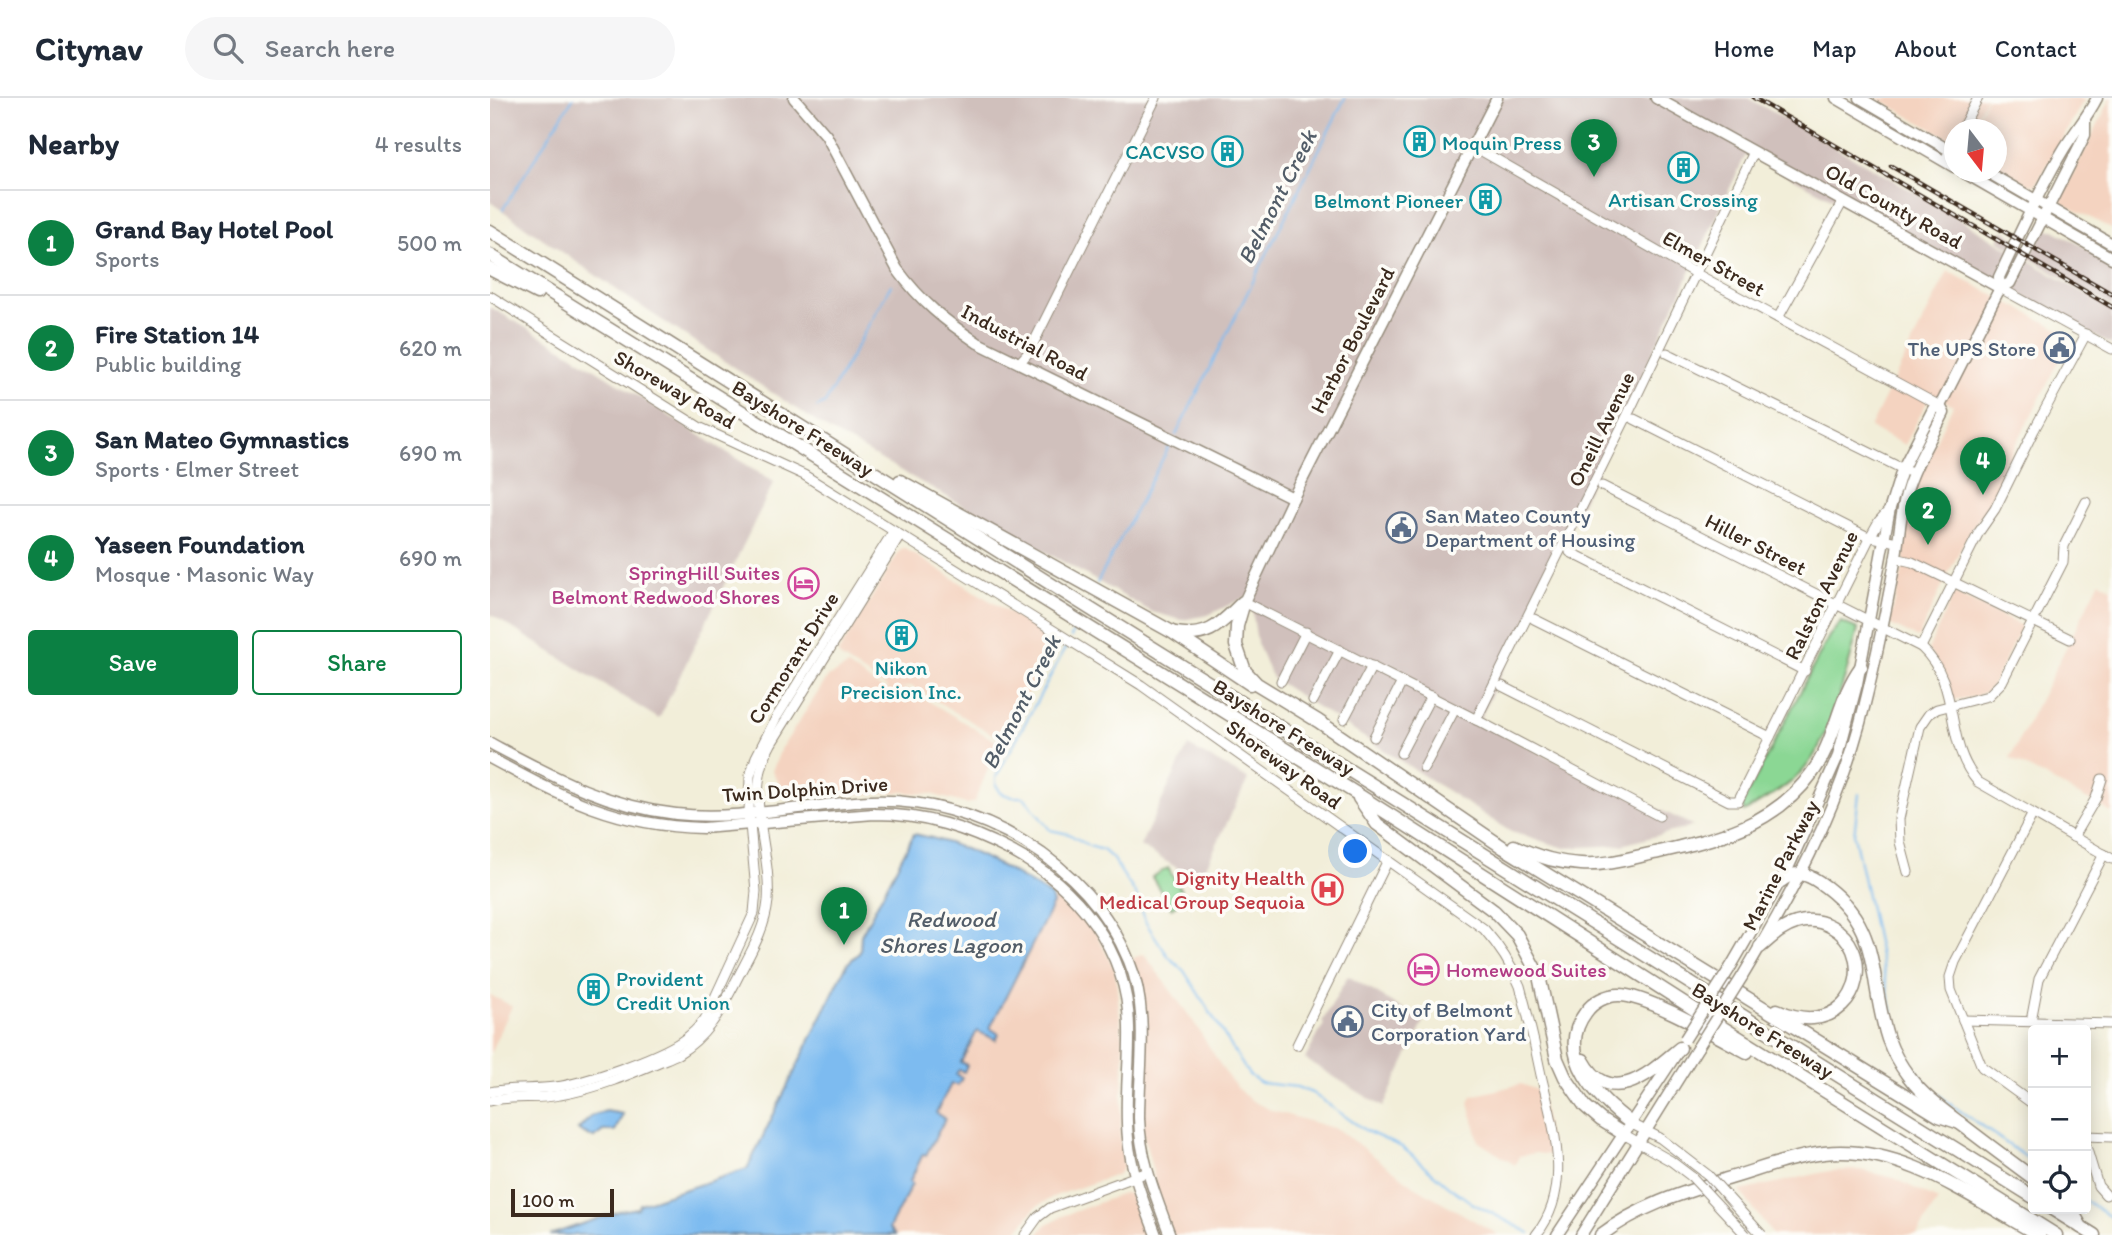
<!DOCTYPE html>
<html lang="en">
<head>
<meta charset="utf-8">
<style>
  :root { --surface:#fff; --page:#f6f6f7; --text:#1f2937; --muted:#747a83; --line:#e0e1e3; --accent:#0b8043 }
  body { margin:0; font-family:Itim,sans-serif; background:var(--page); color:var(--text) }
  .controls { position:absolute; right:21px; bottom:21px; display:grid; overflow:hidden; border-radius:7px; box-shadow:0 4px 18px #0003 }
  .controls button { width:63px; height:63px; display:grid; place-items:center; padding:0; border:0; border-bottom:2px solid var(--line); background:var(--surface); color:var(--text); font:35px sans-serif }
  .compass { position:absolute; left:1454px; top:21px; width:63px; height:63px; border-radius:50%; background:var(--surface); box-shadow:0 4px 18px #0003; rotate:164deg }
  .scale { position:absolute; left:21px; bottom:18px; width:103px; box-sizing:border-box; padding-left:7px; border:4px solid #3b2a1e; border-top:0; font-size:19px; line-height:24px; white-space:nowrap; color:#3b2a1e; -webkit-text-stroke:5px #fdfcf7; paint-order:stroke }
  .you { position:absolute; left:866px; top:754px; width:24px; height:24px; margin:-18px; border:5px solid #fff; border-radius:50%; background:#1a73e8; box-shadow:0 0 0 10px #1a73e833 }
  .badge { display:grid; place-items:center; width:46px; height:46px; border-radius:50%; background:var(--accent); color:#fff; font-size:23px; font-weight:700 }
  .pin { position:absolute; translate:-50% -58px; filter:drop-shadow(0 2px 4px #0008) }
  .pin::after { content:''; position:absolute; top:37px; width:24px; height:21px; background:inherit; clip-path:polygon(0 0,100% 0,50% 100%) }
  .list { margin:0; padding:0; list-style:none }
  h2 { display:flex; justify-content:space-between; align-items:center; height:91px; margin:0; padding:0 28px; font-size:30px }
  h2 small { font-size:23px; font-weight:400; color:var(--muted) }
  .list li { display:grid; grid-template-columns:46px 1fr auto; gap:21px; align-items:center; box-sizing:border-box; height:105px; padding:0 28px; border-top:2px solid var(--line) }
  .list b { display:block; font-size:26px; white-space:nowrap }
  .list p { margin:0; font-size:23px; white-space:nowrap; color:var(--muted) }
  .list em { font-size:23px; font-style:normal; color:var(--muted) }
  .actions { display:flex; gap:14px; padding:21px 28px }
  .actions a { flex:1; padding:16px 0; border:2px solid var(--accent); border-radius:7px; text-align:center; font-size:24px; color:var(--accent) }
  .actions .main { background:var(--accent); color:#fff }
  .icon { flex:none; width:38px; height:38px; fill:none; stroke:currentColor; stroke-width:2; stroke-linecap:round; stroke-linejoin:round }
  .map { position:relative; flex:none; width:1622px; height:1137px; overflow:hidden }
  header { display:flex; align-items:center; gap:42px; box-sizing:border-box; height:98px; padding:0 35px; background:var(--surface); border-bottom:2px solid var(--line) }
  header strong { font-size:33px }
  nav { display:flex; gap:38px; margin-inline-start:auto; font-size:24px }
  .search { width:490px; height:63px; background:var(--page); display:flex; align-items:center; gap:18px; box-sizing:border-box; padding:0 24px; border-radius:38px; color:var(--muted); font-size:26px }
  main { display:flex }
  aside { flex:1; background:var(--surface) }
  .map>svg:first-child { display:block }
</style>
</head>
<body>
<header>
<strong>Citynav</strong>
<div class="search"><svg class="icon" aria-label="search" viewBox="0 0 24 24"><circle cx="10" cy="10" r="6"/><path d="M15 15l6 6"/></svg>Search here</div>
<nav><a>Home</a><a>Map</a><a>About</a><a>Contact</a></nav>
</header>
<main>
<aside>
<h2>Nearby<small>4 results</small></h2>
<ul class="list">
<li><span class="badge">1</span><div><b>Grand Bay Hotel Pool</b><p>Sports</p></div><em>500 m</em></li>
<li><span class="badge">2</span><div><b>Fire Station 14</b><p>Public building</p></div><em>620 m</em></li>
<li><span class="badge">3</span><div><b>San Mateo Gymnastics</b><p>Sports · Elmer Street</p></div><em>690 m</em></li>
<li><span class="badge">4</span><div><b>Yaseen Foundation</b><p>Mosque · Masonic Way</p></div><em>690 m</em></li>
</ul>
<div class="actions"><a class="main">Save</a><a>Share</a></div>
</aside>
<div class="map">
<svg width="1622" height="1137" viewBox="0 0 1622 1137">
  <rect width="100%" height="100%" fill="#fdfcf7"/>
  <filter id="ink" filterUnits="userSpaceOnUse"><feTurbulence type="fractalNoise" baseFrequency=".0143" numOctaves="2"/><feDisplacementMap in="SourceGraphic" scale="14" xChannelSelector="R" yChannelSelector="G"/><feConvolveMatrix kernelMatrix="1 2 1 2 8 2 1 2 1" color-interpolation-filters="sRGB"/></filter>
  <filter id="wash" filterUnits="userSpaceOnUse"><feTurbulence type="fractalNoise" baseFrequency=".00686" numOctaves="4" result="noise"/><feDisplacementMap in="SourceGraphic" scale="28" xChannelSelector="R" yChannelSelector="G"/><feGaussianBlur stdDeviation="1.57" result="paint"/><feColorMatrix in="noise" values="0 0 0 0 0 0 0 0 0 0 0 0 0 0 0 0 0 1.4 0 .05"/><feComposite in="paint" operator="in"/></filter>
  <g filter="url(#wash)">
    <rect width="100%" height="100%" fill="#f2eed9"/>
    <g fill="#f4d3c0">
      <polygon points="1386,0 1496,0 1479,31 1464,32 1464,43"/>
      <polygon points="1497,0 1595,0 1546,87 1539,86 1507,68 1506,32 1481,31"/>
      <polygon points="1617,0 1622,0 1622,131 1572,105 1571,100 1620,2"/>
      <polygon points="1458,173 1578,236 1580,242 1517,364 1507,390 1494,414 1482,429 1457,478 1428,540 1399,526 1414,468 1414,409 1463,307 1441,296 1415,347 1380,330"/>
      <polygon points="414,450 564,542 514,643 421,588 409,591 418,591 428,597 509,645 484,704 477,706 441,696 412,694 308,699 294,694 282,673 291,651 338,579 358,568 394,592 399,591 350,559 348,555 411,451"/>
      <polygon points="1610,483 1622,490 1622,715 1520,660"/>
      <polygon points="1464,495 1532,528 1503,586 1495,594 1484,599 1462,602 1458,581 1438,552"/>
      <polygon points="570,790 600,824 625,872 634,955 630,1041 634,1068 630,1074 626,1077 565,1098 546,1109 524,1137 405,1137 399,1130 421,1086 420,1084 433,1055 436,1057 455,1021 446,1016 461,985 468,986 471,980 466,977 469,972 474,973 477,967 471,964 488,932 507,941 500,931"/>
      <polygon points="654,856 703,923 738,979 753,996 764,1004 783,1013 847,1031 926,1089 1009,1137 683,1137 668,1094 654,1038 643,860"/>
      <polygon points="0,897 22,908 0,956"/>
      <polygon points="1031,986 1050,993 1061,1057 1045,1055 1029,1058 1025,1067 989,1044 979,1005 982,998"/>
      <polygon points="1370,1072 1404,1080 1448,1102 1427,1137 1283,1137 1250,1093 1339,1073"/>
      <polygon points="635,1095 640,1097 644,1105 654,1137 548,1137 556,1127 570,1119"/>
    </g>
    <g fill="#d0c0bc">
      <polygon points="0,0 1258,0 1419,91 1622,212 1622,247 1507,185 1256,56 988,625 1204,728 1132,747 1075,750 1021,734 782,580 767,545 760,497 718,517 692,522 662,514 340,333 140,201 0,104"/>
      <polygon points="1513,132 1545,151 1552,136 1557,132 1564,132 1622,165 1622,209 1508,142"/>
      <polygon points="0,209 75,252 284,384 169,621 0,516"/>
      <polygon points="698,648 758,681 709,783 650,748"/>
      <polygon points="858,878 934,924 893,1009 815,961 834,926 832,924"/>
    </g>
    <g fill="#8bd794" stroke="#638059" stroke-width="2">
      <path d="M 1351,524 L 1368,531 C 1359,567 1341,636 1319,665 C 1304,687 1276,700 1254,714 L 1252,707 L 1339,538 Z"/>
      <polygon points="678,770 696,801 681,810 662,779"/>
    </g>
    <g fill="#7dbbf0" stroke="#5c7287" stroke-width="2">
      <path d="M 424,736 C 474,745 519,771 561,798 L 563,806 L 500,930 L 509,936 L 506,942 L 487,933 L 471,964 L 477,967 L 474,974 L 469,972 L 466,976 L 472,980 L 468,987 L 461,986 L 446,1015 L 455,1021 L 436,1057 L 433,1056 L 420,1083 L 422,1086 L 399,1130 L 405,1137 L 60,1137 L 130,1113 L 148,1110 L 150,1106 L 257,1071 L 357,866 L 370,854 L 371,837 Z"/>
      <polygon points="116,1013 133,1016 125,1033 113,1033 104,1040 88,1032 101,1018"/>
    </g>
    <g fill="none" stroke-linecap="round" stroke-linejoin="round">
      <g stroke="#7dbbf0" stroke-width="2">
        <polyline points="13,111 83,0"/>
        <polyline points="327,309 335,305 401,187"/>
        <polyline points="686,337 855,0"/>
        <polyline points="607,485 681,345"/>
        <polyline points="581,539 586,528"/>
        <polyline points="577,547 506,679 506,687 511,695 522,699 534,699 560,732 579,736 599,748 613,752 622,760 647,798 656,825 678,858 694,873 703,887 759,977 771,985 807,989 822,995 876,1033 912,1049 958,1088 982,1105 1040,1135"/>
        <polyline points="1369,696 1364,737 1404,923 1417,959 1435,984 1456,1003 1543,1064"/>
        <polyline points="1596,1103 1622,1120"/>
      </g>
    </g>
  </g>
  <g filter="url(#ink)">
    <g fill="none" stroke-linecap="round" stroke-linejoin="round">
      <defs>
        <g id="minor">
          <polyline points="1471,32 1488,0"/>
          <polyline points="983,48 1205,175 1450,308"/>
          <polyline points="1457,58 1464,44"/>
          <polyline points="1510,190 1622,251"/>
          <path d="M 0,198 L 209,329 L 314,377 L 651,587 L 994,831 C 1010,849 1021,866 1030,888 C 1038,917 1045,947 1051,977 C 1063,1028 1084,1090 1046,1137"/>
          <polyline points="1288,220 1353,103"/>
          <polyline points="1177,255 1417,373"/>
          <polyline points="530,264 539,254 666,0"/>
          <polyline points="1144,321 1376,438 1408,444"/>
          <path d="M 1112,388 L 1431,549 C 1473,588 1452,643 1488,684 L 1622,761"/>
          <polyline points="1080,454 1315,573"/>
          <polyline points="1405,460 1422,464 1580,541"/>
          <polyline points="754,504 979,618 1169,718"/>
          <polyline points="1044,521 1280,639"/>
          <polyline points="1431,549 1489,434 1505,411 1544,332 1596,236"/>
          <polyline points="791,583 816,534"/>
          <polyline points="1012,588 1239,703 1248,703 1380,439 1389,423 1399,412"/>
          <polyline points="823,603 850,552"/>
          <polyline points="854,621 882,568"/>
          <polyline points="986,622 1137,318 1264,54"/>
          <polyline points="884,639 912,584"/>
          <polyline points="911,655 941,598"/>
          <polyline points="934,670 965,611"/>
          <polyline points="1542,717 1465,864 1460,879 1461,892 1492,969 1543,1006"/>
          <polyline points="1583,739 1606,700 1612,681"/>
          <polyline points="1418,774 1410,744 1409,721 1430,629 1439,616 1447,611 1498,598 1512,584 1573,464 1574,448 1596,404"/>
          <polyline points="1473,922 1622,926"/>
          <polyline points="1541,923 1549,881 1614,756"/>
          <polyline points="807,947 898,762"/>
          <path d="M 0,994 C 22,989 43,992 65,989 C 95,985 167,960 192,943 C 201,937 209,929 215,921 L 264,815 L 266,793 L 259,715 L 260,678 L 266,659 L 286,620 L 403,434"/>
          <path d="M 0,1003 C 23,997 47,1002 70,997 C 111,990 150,972 188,956 C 216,939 229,916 244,887 C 257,860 275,834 278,803 C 282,749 252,698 281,646 L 410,438"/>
          <polyline points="1142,1026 1170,1040 1218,1077"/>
          <polyline points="1135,1037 1181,1063 1202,1079"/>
          <polyline points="1596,1038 1622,1039"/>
          <polyline points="1596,1048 1608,1088 1616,1097"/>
          <polyline points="535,1137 548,1119 560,1110 658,1074"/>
        </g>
        <g id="major">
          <path d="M 304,0 L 336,37 L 407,171 C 431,204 455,223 488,245 L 803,400"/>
          <polyline points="1166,0 1510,190"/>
          <polyline points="1346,0 1464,69"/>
          <polyline points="1370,0 1464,55"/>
          <polyline points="1473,74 1622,160"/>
          <polyline points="1497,74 1622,146"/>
          <polyline points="1510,190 1520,185 1595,37 1595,22"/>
          <polyline points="754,504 803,400 1007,0"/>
          <path d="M 0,645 C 62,678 115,708 186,716 C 251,723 316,706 381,703 C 487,699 599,764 639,863 C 660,913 649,967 649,1020 C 650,1061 666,1099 680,1137"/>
          <path d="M 0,660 C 74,700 126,728 213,730 L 384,716 C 434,716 477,730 521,753 C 587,788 638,852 639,929 C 640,966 634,1004 638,1040 C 641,1074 654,1105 666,1137"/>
          <path d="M 1240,870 L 1299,768 L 1348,658 L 1367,586 L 1400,410 L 1412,372 L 1443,311 L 1450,308 L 1510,190 L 1509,179 C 1529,137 1548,94 1572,54 C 1583,35 1597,20 1607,0"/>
          <path d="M 1252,879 C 1302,795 1344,720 1370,625 C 1384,572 1395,518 1405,464 C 1409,442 1410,418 1416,396 C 1424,368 1441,341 1454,315 L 1450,308"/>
          <polyline points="1067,1137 1187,955"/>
          <polyline points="1091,1137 1208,949"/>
        </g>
        <g id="highway">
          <polyline points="0,133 599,510 1543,1099"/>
          <polyline points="0,157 864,694 1235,931 1566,1137"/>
          <polyline points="0,171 47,195"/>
          <polyline points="410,383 682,534 760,586"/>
          <polyline points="754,504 747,528 746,547 755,573 767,586 828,623 1014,750 1449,1018 1470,1025"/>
          <path d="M 685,535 C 720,541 731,525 753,504"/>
          <polyline points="869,700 887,726 1004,813 1027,837 1049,878 1067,961 1075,979 1095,1008 1111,1022 1135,1037"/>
          <path d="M 1024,748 C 1045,758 1067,765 1091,766 C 1115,768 1140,760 1164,755 C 1225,741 1283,729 1322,675 C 1346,643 1348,600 1371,569"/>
          <path d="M 1291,783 C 1305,772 1316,775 1329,784 C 1394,828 1377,878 1398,941 C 1403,955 1410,967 1419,979 C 1434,999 1454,1013 1475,1029 C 1497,1046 1520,1063 1543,1080"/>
          <path d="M 1270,849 C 1281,840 1292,829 1306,825 C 1318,821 1331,823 1342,829 C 1383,852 1371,917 1323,920 C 1310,921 1298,917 1287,912"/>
          <path d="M 1093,962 C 1121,1013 1162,973 1190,950"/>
          <path d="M 1142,1026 C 1110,1002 1063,957 1096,914 C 1103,904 1116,897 1129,897 C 1157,897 1229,939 1257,954"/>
          <polyline points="1562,1111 1604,1137"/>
          <polyline points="1581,1111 1591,1129"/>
          <path d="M 1111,1137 C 1149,1108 1192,1095 1237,1081 C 1268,1072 1301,1059 1334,1055 C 1413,1046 1483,1101 1549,1137"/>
        </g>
      </defs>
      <use href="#minor" stroke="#968c7c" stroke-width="11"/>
      <use href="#major" stroke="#968c7c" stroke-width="13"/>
      <use href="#highway" stroke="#968c7c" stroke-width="15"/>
      <use href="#minor" stroke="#fff" stroke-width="9"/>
      <use href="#major" stroke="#fff" stroke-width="10"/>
      <use href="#highway" stroke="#fff" stroke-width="12"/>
      <defs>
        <g id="rail">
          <polyline points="1264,0 1622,209"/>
          <polyline points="1401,68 1622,196"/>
        </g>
      </defs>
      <use href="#rail" stroke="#3b2a1e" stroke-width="4.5"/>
      <use href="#rail" stroke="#fdfcf7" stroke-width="2" stroke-dasharray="5" stroke-linecap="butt"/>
      <defs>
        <g id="minor-bridge">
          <polyline points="1218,1077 1272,1137"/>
          <polyline points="1202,1079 1256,1137"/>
        </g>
        <g id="major-bridge">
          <polyline points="1195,941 1240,870"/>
          <polyline points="1208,949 1252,879"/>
        </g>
      </defs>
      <use href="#minor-bridge" stroke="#968c7c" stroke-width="11" stroke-linecap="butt"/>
      <use href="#major-bridge" stroke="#968c7c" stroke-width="13" stroke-linecap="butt"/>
      <use href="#minor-bridge" stroke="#fff" stroke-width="9"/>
      <use href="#major-bridge" stroke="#fff" stroke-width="10"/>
    </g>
  </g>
  <defs>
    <symbol id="building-ring" viewBox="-11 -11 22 22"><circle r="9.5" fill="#fdfcf7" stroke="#0f9aa8" stroke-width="1.5"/><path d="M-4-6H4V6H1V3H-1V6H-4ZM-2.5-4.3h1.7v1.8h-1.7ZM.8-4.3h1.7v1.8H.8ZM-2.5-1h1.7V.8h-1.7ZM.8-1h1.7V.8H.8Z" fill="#0f9aa8"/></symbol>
    <symbol id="civic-ring" viewBox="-11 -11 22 22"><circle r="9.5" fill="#fdfcf7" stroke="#5c6f8a" stroke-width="1.5"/><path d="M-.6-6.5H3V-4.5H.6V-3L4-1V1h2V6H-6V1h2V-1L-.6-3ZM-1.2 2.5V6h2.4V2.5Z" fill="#5c6f8a"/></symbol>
    <symbol id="hotel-ring" viewBox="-11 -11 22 22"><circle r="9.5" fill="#fdfcf7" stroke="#d1479c" stroke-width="1.5"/><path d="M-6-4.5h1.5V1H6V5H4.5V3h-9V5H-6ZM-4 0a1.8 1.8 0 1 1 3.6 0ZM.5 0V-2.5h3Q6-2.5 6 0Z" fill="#d1479c"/></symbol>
    <symbol id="hospital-ring" viewBox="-11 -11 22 22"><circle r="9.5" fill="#fdfcf7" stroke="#e0444e" stroke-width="1.5"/><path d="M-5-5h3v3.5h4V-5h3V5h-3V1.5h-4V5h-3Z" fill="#e0444e"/></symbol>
  </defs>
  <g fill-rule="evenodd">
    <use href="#building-ring" x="912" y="26" width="35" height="35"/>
    <use href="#building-ring" x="720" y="36" width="35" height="35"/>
    <use href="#building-ring" x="1176" y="52" width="35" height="35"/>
    <use href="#building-ring" x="978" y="84" width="35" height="35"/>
    <use href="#civic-ring" x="1552" y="232" width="35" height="35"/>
    <use href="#civic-ring" x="894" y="412" width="35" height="35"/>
    <use href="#hotel-ring" x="296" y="468" width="35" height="35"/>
    <use href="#building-ring" x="394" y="520" width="35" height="35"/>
    <use href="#hospital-ring" x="820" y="774" width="35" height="35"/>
    <use href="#hotel-ring" x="916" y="854" width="35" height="35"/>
    <use href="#building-ring" x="86" y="874" width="35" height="35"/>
    <use href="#civic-ring" x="840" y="906" width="35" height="35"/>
  </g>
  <g text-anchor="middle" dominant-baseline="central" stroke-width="7" stroke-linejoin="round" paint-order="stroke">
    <g font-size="21" fill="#0d838f" stroke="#fdfcf7" text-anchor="start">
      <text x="952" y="44">Moquin Press</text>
      <text x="715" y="53" text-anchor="end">CACVSO</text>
      <text x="1193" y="101" text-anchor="middle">Artisan Crossing</text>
      <text x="973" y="102" text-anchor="end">Belmont Pioneer</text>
      <text x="411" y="569" text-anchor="middle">Nikon<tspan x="411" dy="24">Precision Inc.</tspan></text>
      <text x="126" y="880">Provident<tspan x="126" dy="24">Credit Union</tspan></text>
    </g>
    <g font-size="21" fill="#3b2a1e" stroke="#fdfcf7">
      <text transform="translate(1404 108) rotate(29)">Old County Road</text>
      <text transform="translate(1224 165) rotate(29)">Elmer Street</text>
      <text transform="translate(862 242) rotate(-63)">Harbor Boulevard</text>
      <text transform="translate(535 244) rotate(28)">Industrial Road</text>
      <text transform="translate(185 291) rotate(30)">Shoreway Road</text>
      <text transform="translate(313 330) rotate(32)">Bayshore Freeway</text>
      <text transform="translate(1111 331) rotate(-64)">Oneill Avenue</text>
      <text transform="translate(1266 446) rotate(27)">Hiller Street</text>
      <text transform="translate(1331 497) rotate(-64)">Ralston Avenue</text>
      <text transform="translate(303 560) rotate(-58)">Cormorant Drive</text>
      <text transform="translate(794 629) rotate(32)">Bayshore Freeway</text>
      <text transform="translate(794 666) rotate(36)">Shoreway Road</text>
      <text transform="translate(315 691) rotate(-4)">Twin Dolphin Drive</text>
      <text transform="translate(1290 767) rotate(-63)">Marine Parkway</text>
      <text transform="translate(1273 932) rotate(32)">Bayshore Freeway</text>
    </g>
    <g font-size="21" fill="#4e5e75" stroke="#fdfcf7" text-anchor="start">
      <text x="1546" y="250" text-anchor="end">The UPS Store</text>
      <text x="935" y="417">San Mateo County<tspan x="935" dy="24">Department of Housing</tspan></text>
      <text x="881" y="911">City of Belmont<tspan x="881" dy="24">Corporation Yard</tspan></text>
    </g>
    <g font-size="21" fill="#b23c85" stroke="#fdfcf7" text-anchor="end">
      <text x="290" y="474">SpringHill Suites<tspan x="290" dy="24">Belmont Redwood Shores</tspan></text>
      <text x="956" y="871" text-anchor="start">Homewood Suites</text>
    </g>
    <g font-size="21" fill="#be3a42" stroke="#fdfcf7" text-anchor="end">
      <text x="815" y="779">Dignity Health<tspan x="815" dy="24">Medical Group Sequoia</tspan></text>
    </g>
    <g font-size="23" font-style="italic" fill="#525d68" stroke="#fdfcf7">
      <text transform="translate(787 99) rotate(-63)">Belmont Creek</text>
      <text transform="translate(531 604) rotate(-63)">Belmont Creek</text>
      <text x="461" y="821">Redwood<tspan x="461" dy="26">Shores Lagoon</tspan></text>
    </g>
  </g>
</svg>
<div class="controls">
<button>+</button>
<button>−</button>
<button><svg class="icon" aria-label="locate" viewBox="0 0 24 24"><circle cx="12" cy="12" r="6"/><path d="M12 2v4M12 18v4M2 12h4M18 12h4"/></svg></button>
</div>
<svg class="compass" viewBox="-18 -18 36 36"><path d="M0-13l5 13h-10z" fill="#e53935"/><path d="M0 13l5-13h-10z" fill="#747a83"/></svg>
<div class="scale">100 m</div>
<div class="you"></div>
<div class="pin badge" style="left:354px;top:847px">1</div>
<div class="pin badge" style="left:1438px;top:447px">2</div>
<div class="pin badge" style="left:1104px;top:79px">3</div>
<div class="pin badge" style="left:1493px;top:397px">4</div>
</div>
</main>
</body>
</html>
